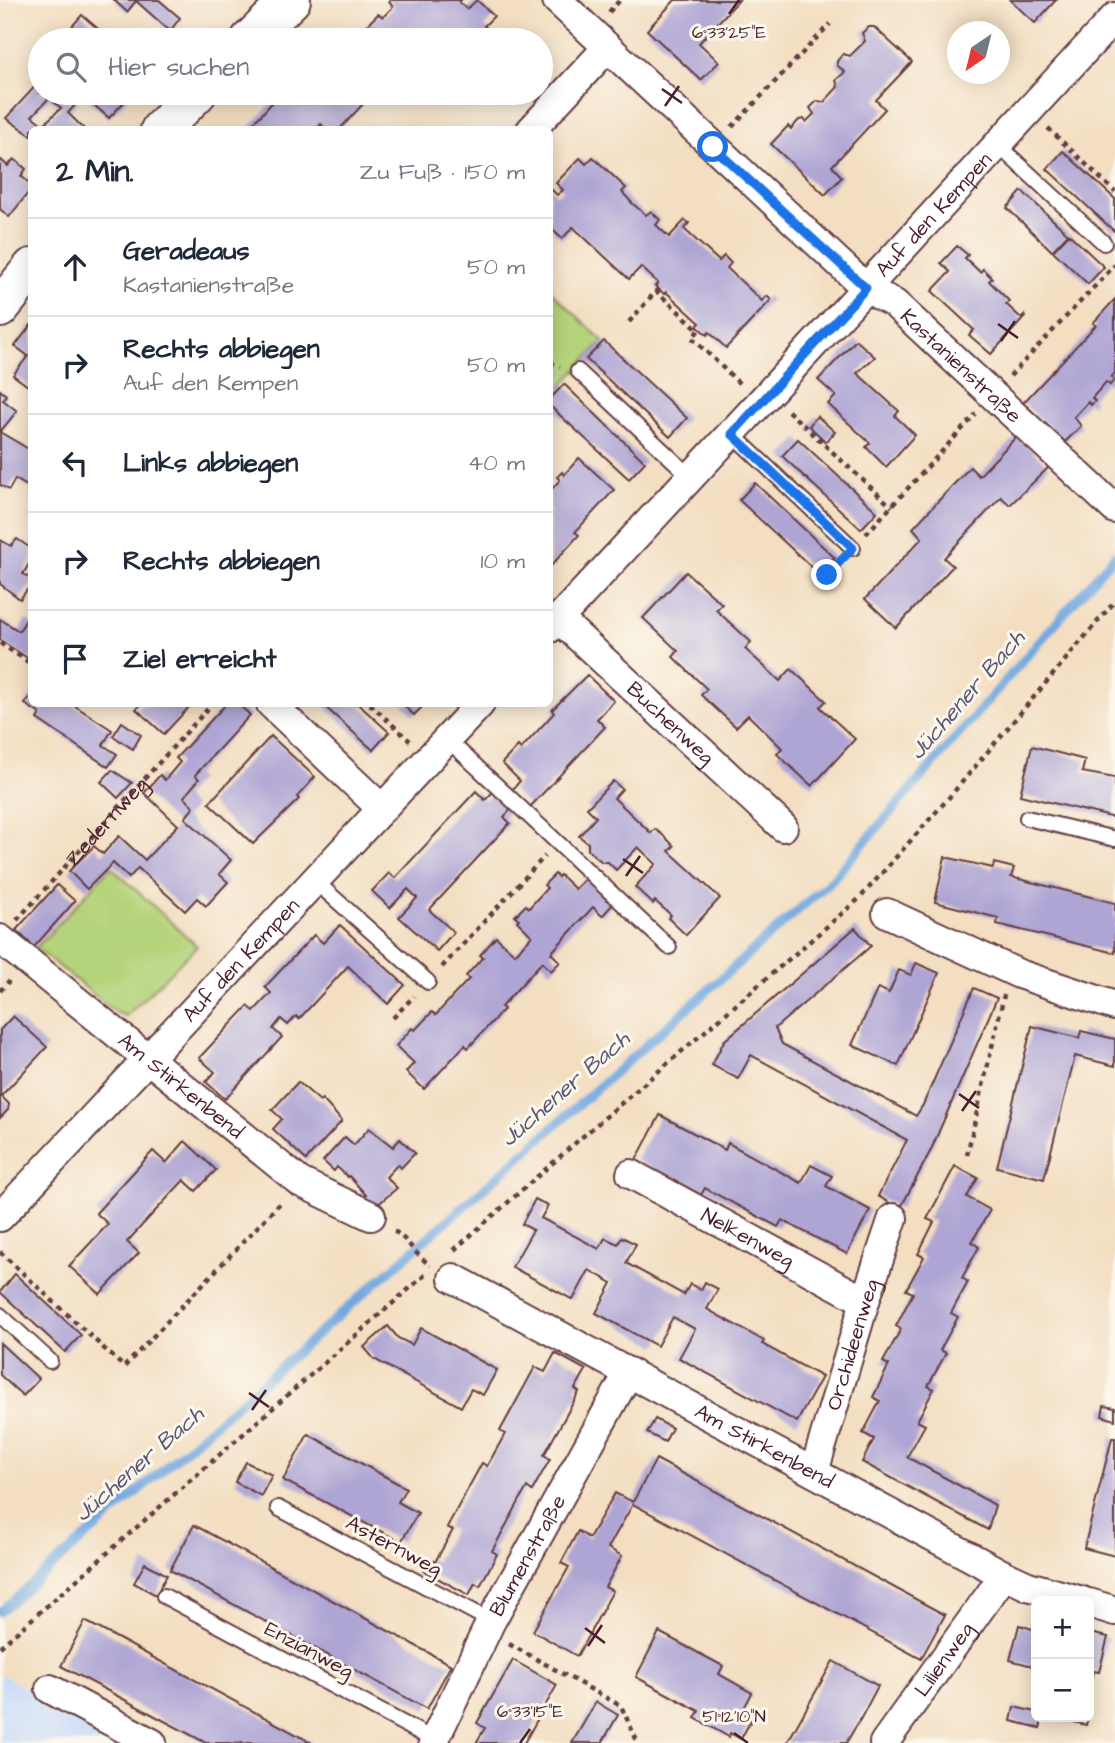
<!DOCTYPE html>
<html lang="de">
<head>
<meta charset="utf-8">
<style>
  :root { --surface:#fff; --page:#f6f6f7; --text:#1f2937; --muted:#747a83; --line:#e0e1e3 }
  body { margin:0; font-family:"Architects Daughter",sans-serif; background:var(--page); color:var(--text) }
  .controls { position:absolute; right:21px; bottom:21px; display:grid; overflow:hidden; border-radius:10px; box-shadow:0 4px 18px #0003 }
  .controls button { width:63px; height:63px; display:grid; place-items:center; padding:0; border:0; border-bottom:2px solid var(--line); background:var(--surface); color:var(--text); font:35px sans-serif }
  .compass { position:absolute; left:947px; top:21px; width:63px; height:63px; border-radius:50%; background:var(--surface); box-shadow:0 4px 18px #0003; rotate:215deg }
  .stop { position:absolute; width:21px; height:21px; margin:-16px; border:5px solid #1a73e8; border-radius:50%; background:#fff }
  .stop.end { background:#1a73e8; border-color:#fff; box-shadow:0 2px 7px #0008 }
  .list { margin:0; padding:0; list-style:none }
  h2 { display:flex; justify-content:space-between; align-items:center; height:91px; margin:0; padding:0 28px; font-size:30px }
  h2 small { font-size:23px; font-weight:400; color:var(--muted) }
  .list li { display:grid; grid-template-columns:46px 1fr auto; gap:21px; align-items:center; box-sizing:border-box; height:98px; padding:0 28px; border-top:2px solid var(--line) }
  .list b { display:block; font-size:26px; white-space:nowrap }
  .list p { margin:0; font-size:23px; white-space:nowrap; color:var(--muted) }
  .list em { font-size:23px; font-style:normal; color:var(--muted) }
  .icon { flex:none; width:38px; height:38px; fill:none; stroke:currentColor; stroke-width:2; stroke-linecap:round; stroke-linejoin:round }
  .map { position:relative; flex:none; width:1115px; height:1743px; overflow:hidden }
  .search { position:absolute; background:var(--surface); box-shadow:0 4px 18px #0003; left:28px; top:28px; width:525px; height:77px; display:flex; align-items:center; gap:18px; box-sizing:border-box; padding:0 24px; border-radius:38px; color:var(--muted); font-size:26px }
  .panel { position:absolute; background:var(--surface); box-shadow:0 4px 18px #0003; left:28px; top:126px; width:525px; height:581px; border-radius:10px }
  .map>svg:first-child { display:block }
</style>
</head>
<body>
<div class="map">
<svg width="1115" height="1743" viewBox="0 0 1115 1743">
  <rect width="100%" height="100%" fill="#fbf7ec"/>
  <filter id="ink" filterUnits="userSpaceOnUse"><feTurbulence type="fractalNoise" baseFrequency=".0143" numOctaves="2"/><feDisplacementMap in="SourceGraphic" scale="14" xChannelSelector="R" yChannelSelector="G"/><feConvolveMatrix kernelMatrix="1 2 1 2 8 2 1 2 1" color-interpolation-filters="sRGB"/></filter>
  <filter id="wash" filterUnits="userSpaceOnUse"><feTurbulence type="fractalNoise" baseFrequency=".00686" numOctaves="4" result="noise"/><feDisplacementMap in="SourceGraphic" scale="28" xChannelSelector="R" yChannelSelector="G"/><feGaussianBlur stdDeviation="1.57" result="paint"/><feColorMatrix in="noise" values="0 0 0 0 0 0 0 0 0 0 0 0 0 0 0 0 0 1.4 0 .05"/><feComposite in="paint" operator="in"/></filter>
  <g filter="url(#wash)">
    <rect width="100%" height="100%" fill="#f3dec1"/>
    <polygon fill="#c9dcf9" points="0,1674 126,1743 0,1743"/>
    <g fill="#b5d37a" stroke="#807952" stroke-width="2">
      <polygon points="550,290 603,341 550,399"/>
      <polygon points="111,867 197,946 126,1016 117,1013 36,948"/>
    </g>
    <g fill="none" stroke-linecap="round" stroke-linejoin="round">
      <polyline stroke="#72a8e0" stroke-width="9" points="0,1612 480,1192 830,882 1115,555"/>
    </g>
    <g id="blocks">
      <g fill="#afa5d4" fill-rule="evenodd">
        <polygon points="114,0 159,0 180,18 170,31 136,1 127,12"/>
        <polygon points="391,0 461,0 459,2 467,9 477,0 494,16 484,26 494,35 489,40 360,40 370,29 366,26 378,14 383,17 393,7 389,2"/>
        <polygon points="675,0 739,0 699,43 719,62 701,80 647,30"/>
        <polygon points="1010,0 1056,0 1035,23"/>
        <polygon points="82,15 111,40 60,40"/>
        <polygon points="869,27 874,27 912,62 876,100 885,109 832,166 842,177 825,195 771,144 788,126 791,129 799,120 804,119 806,122 814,114 810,108 817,101 824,102 838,87 836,80 845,72 837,65 837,61 843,54 850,56 865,41 862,33"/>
        <path d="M 40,81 L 40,93 L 77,93 L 74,97 L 79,101 L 68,113 L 85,130 L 32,130 L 32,136 L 6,118 ZM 49,98 L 61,108 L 43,125 L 32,116 Z"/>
        <polygon points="80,93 124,93 129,97 109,118"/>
        <polygon points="281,93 290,93 298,100 304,93 368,93 360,101 363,104 339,130 327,130 321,124 316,130 247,130"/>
        <polygon points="1063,151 1115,199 1115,232 1047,169"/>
        <polygon points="593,157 626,188 622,192 633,204 646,215 651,211 660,220 656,225 669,237 685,220 689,223 684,229 719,261 724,256 731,263 727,268 762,301 767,296 771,300 726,348 709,332 707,335 697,326 700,323 666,292 664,294 655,286 658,283 641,267 629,279 573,227 562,239 550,227 550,188 557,195 563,190 556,183 580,158 586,164"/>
        <polygon points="0,159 8,166 14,159 26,169 21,176 32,185 32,188 9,217 0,209"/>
        <polygon points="1022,191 1068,234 1052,251 1007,208"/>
        <polygon points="1069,234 1104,267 1088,284 1053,251"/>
        <polygon points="957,246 968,255 965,258 980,272 983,269 992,278 989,281 1009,301 1006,304 1021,318 1024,315 1025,317 991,354 969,335 974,330 932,291 950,272 941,263"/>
        <polygon points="1115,299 1115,373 1111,377 1114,380 1110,385 1106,382 1092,398 1095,401 1091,405 1088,402 1074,417 1081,426 1065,442 1023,403 1096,325 1093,323"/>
        <polygon points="32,324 32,389 13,375 28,356 15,346"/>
        <polygon points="856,340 875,357 857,373 899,411 895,416 915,435 886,467 866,447 870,443 828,404 836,396 818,380"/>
        <polygon points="604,341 687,418 670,437 586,359"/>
        <polygon points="564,384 645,462 629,479 550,406 550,399"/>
        <polygon points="0,390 6,395 3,400 17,411 0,432 32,451 32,489 15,479 9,490 0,485"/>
        <polygon points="817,416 835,432 826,442 809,426"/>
        <polygon points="1017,436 1049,467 1010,505 1001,497 944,558 953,566 896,628 865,599 922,538 913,528 970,467 979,476"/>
        <polygon points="798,439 877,512 861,529 782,456"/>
        <polygon points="579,458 614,490 575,532 579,535 550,567 550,491 560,480 557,477 562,472 564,475"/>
        <polygon points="755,483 835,558 819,574 739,500"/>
        <polygon points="17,539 32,549 32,559 23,574 32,580 32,583 20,599 0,584 0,540 11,546"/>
        <polygon points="686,572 722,604 716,610 751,642 745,649 780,681 791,669 826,701 820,707 855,739 812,786 777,754 782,748 748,715 736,727 701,695 707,689 673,657 678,651 643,618"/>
        <polygon points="0,619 19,631 26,620 32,624 32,661 0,640"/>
        <polygon points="587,675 614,701 597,719 605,727 530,807 512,790 520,781 502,763 518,746 521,749 554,713 552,710"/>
        <polygon points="32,694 32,704 72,704 112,730 103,745 117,754 108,767 37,719 40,714 25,704"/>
        <polygon points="142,704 192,704 164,734 136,709"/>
        <polygon points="226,704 238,704 250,715 195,775 199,779 184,797 194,807 185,818 231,860 219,874 228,882 206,906 197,898 185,911 138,868 129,878 113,863 87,889 69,871 94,846 103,854 119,836 145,860 178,825 144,793 160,775 165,780 180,762 176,758"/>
        <polygon points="322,704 358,704 389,732 373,750"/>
        <polygon points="402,704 425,704 414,715"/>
        <polygon points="122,722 141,735 133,749 113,736"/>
        <polygon points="271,736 315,777 297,797 299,799 253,844 209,803"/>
        <polygon points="1032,746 1085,760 1082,772 1115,778 1115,818 1020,795"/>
        <polygon points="112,770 132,783 118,798 101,782"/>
        <polygon points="613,781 622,789 614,798 651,833 655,829 665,837 674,846 669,851 720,898 686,935 668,918 671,915 655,901 653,904 635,887 656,864 638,847 616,870 608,862 602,862 588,850 588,843 579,836 596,817 587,808"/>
        <polygon points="476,791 485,800 494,791 512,808 504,817 510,823 429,910 454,932 437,951 399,917 417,898 408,889 390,908 372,891 389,873 395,878"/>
        <polygon points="945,857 993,868 994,863 1014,868 1011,877 1115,903 1115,953 997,924 998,918 935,902"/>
        <polygon points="555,874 558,877 560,875 575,889 586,878 614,903 602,916 593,907 551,953 560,962 551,971 542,962 501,1007 504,1009 468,1048 465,1045 424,1089 406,1072 414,1063 396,1046 412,1028 415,1030 432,1012 436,1015 452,997 469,979 466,976 483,957 480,955 496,937 515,954 532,936 517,921 519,919 515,916 526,905 529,908 547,888 544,885"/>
        <polygon points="57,885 75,901 34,947 16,930"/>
        <polygon points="340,925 405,985 388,1004 348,966 299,1019 296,1016 288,1025 281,1019 273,1029 282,1037 225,1099 206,1082 215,1072 199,1058 248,1006 254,1011 271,993 265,987 314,935 323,943"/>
        <polygon points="855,928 871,946 775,1028 782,1044 916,1116 923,1105 974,988 997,998 930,1152 900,1209 878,1196 907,1140 751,1055 738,1079 712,1065 724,1041"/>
        <polygon points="916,963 939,973 898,1066 852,1045 878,988 889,993 899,970 911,975"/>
        <polygon points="13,1016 47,1047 1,1096 9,1104 8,1110 0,1118 0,1030"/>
        <polygon points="1032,1026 1079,1038 1081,1031 1115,1039 1115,1066 1075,1056 1044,1179 997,1167"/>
        <polygon points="298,1082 320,1101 322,1099 342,1121 306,1160 273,1129 282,1119 272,1110"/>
        <polygon points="660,1115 725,1150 728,1143 801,1183 811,1165 832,1176 826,1186 870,1210 847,1254 782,1220 778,1227 705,1188 701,1195 636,1160"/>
        <polygon points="369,1128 393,1147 400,1139 415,1153 401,1168 398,1164 386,1177 397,1188 374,1208 363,1198 366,1195 349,1176 348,1177 337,1167 334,1171 323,1161 345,1137 354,1145"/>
        <polygon points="185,1141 216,1170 196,1191 184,1180 146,1221 127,1242 139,1253 100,1294 69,1266 108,1224 96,1213 153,1151 166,1163"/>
        <polygon points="955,1166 978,1178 967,1197 990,1210 972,1242 979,1247 962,1278 968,1282 951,1313 958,1317 940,1350 946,1353 928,1386 934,1389 917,1421 925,1425 907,1457 995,1505 988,1530 862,1462 874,1439 863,1433 880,1401 873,1397 889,1365 883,1362 901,1329 896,1326 913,1293 906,1290 924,1257 918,1254 934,1222 927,1219"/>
        <polygon points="535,1199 548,1206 541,1218 599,1249 605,1238 618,1244 622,1237 636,1244 626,1263 684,1295 690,1284 701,1290 705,1282 718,1289 707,1309 764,1341 762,1344 822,1377 797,1422 679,1358 695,1329 673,1317 657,1346 596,1313 612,1283 589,1270 573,1300 512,1267 533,1230 522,1224"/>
        <polygon points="15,1274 81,1335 65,1352 0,1292"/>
        <polygon points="388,1326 398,1338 412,1345 421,1328 497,1370 483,1395 471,1389 461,1407 374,1359 364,1347"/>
        <polygon points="0,1343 39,1379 23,1396 0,1375"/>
        <polygon points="555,1353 586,1370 575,1389 579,1392 544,1455 550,1459 532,1491 527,1487 492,1551 497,1554 480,1586 475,1583 469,1595 424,1571 430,1559 435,1562 453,1530 447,1527 482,1463 487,1466 505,1434 500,1431 535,1367 545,1372"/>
        <polygon points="1104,1406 1115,1408 1115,1420 1102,1416"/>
        <polygon points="655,1419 672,1428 665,1442 647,1433"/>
        <polygon points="308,1434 406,1488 398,1502 418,1513 401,1542 283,1480"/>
        <polygon points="1112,1438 1115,1438 1115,1556 1084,1548"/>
        <polygon points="656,1459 945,1615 921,1659 633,1504 608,1548 622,1556 605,1587 613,1591 577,1656 533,1631 569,1567 561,1563 578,1531 589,1538 615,1493 633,1502"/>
        <polygon points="246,1462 272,1475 261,1496 235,1482"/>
        <polygon points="194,1525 451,1665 427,1709 170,1570"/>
        <polygon points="145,1563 167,1575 156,1595 134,1583"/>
        <polygon points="85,1621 117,1638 312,1743 206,1743 157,1717 61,1666"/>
        <polygon points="1019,1625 1036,1630 1036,1667 1010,1660"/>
        <polygon points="659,1632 723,1666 719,1674 752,1693 742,1712 752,1718 741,1739 730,1733 729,1737 695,1718 699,1711 636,1677"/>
        <polygon points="1089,1633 1108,1637 1099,1672 1093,1671 1090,1684"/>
        <polygon points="513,1660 557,1685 524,1743 476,1743 485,1728 477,1723"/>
        <polygon points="833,1661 878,1686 861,1718 846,1743 787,1743"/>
        <polygon points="596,1702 618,1715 602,1743 572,1743"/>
        <polygon points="1014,1707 1036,1712 1036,1717 1043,1717 1040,1728 1011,1721"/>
        <polygon points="1055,1717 1088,1717 1086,1725"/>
      </g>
    </g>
  </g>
  <g filter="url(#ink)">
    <use href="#blocks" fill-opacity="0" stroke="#633c42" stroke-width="2"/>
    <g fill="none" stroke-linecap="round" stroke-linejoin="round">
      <defs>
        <g id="lane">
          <polyline points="998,145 1104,243"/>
          <polyline points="578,371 691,477"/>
          <polyline points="732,434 853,548"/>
          <polyline points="447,739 669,947"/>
          <polyline points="1027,818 1115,839"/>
          <polyline points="315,881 428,982"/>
          <polyline points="0,1315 50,1361"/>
          <polyline points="278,1508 491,1621"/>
          <polyline points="164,1596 434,1740"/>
        </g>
        <g id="street">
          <path id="s2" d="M 557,0 L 866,288 L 895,304 L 1115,509"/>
          <polyline points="531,130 607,48"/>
          <path id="s3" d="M 558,618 L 783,827"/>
          <path id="s4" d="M 550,628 L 769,393 L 1115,17"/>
          <polyline points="271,704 382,809"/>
          <polyline points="887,913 1019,974 1115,1006"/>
          <path id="s5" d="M 0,939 L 300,1182 L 371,1216"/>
          <path id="s6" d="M 631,1174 L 865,1301"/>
          <path id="s7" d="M 0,1217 L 480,704"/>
          <path id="s8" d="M 453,1278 L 1004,1575 L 1028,1586 L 1082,1601"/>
          <path id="s9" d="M 814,1472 L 865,1301 L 893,1218"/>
          <polyline points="1089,1603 1115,1611"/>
          <polyline points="50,1689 152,1743"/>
          <path id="s10" d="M 433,1743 L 491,1621 L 629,1372"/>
          <path id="s11" d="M 884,1743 L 1004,1575"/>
        </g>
        <g id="secondary">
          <polyline points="250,40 291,0"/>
          <polyline points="160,130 197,93"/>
          <polyline points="0,308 32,268"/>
        </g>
      </defs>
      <use href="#lane" stroke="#633c42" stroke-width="18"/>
      <use href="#street" stroke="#633c42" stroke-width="32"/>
      <use href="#secondary" stroke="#633c42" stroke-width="42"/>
      <g stroke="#633c42" stroke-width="4.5" stroke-dasharray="5 5" stroke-linecap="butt">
        <polyline points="609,12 620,0"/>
        <polyline points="732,127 830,24"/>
        <polyline points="1048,128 1115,192"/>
        <polyline points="629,322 656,291 699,330 692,338 742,386"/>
        <polyline points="550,363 560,366"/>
        <polyline points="1010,376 1115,265"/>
        <polyline points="788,411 892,507"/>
        <polyline points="866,534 976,414"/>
        <polyline points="827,575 838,563"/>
        <polyline points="0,643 30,663"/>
        <polyline points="370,704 410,741"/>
        <path id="s1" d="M 17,920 L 212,704"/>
        <polyline points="442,967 545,856"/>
        <polyline points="0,991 9,981"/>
        <polyline points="393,1018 414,996"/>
        <polyline points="967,1155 1004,995"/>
        <path d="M 394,1231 C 409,1240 416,1257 431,1265"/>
        <polyline points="454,1250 581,1138 860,898 952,794 1115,601"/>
        <polyline points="0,1252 124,1367 282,1201"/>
        <polyline points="509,1644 621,1706 638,1743"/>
        <polyline points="0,1647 426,1274"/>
      </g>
      <use href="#lane" stroke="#fff" stroke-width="14"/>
      <use href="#street" stroke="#fff" stroke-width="28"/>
      <use href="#secondary" stroke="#fff" stroke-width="38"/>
    </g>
  </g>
  <g fill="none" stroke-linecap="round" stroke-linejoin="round" filter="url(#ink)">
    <polyline stroke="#1a73e8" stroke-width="9" points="713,147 866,288 732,434 853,548 827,575"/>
  </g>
  <path fill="none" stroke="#4a1f2b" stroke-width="2.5" d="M 729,14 L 739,0M 662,89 L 682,103M 665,106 L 679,86M 998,324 L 1018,338M 1001,341 L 1015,321M 623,859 L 643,873M 626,876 L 640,856M 959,1094 L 979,1108M 962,1111 L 976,1091M 249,1393 L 269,1407M 252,1410 L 266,1390M 585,1628 L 605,1643M 588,1646 L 602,1625M 734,1733 L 748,1743M 520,1743 L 530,1729"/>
  <g text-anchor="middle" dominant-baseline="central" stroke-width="6" stroke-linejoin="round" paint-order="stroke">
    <g font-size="21" fill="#4a1f2b" stroke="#fbf7ec">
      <text stroke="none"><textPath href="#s4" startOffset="564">Auf den Kempen</textPath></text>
      <text stroke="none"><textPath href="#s2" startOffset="546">Kastanienstraße</textPath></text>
      <text stroke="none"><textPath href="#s3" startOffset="154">Buchenweg</textPath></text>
      <text stroke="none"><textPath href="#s1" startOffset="133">Zedernweg</textPath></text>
      <text stroke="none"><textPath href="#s7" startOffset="352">Auf den Kempen</textPath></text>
      <text stroke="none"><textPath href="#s5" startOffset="233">Am Stirkenbend</textPath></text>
      <text stroke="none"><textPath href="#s6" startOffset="133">Nelkenweg</textPath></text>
      <text stroke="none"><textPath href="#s9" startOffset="133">Orchideenweg</textPath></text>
      <text stroke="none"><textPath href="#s8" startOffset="354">Am Stirkenbend</textPath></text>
      <text transform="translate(394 1546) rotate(28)">Asternweg</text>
      <text stroke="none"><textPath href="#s10" startOffset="210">Blumenstraße</textPath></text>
      <text transform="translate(309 1650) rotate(28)">Enzianweg</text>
      <text stroke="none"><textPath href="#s11" startOffset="103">Lilienweg</textPath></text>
    </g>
    <g font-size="23" font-style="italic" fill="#5a5673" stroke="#fbf7ec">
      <text transform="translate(967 695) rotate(-49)">Jüchener Bach</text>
      <text transform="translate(565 1089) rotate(-41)">Jüchener Bach</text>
      <text transform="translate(139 1464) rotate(-41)">Jüchener Bach</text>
    </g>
  </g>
  <g font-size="18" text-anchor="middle" fill="#4a1f2b" stroke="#fbf7ec" stroke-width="6" stroke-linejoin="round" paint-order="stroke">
    <text x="729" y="38">6°33'25"E</text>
    <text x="530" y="1717">6°33'15"E</text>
    <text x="734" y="1722">51°12'10"N</text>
  </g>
</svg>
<div class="controls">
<button>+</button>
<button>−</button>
</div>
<svg class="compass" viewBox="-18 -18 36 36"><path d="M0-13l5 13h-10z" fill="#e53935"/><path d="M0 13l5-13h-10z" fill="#747a83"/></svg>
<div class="stop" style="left:713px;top:147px"></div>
<div class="stop end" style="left:827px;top:575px"></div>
<div class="search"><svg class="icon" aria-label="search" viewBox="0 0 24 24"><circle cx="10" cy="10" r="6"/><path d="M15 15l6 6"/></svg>Hier suchen</div>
<section class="panel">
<h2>2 Min.<small>Zu Fuß · 150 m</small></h2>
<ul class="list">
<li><svg class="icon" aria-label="ahead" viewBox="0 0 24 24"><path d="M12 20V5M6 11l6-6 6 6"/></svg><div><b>Geradeaus</b><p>Kastanienstraße</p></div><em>50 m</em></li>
<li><svg class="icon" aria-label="right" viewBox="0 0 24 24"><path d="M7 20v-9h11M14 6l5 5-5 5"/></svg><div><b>Rechts abbiegen</b><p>Auf den Kempen</p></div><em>50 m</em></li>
<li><svg class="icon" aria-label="left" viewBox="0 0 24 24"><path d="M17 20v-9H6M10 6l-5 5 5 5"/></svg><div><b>Links abbiegen</b></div><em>40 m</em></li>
<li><svg class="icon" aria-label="right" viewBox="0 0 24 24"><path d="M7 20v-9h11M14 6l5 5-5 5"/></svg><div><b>Rechts abbiegen</b></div><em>10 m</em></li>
<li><svg class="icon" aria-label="arrive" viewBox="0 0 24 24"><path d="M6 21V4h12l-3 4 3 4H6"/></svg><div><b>Ziel erreicht</b></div></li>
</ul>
</section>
</div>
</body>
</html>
